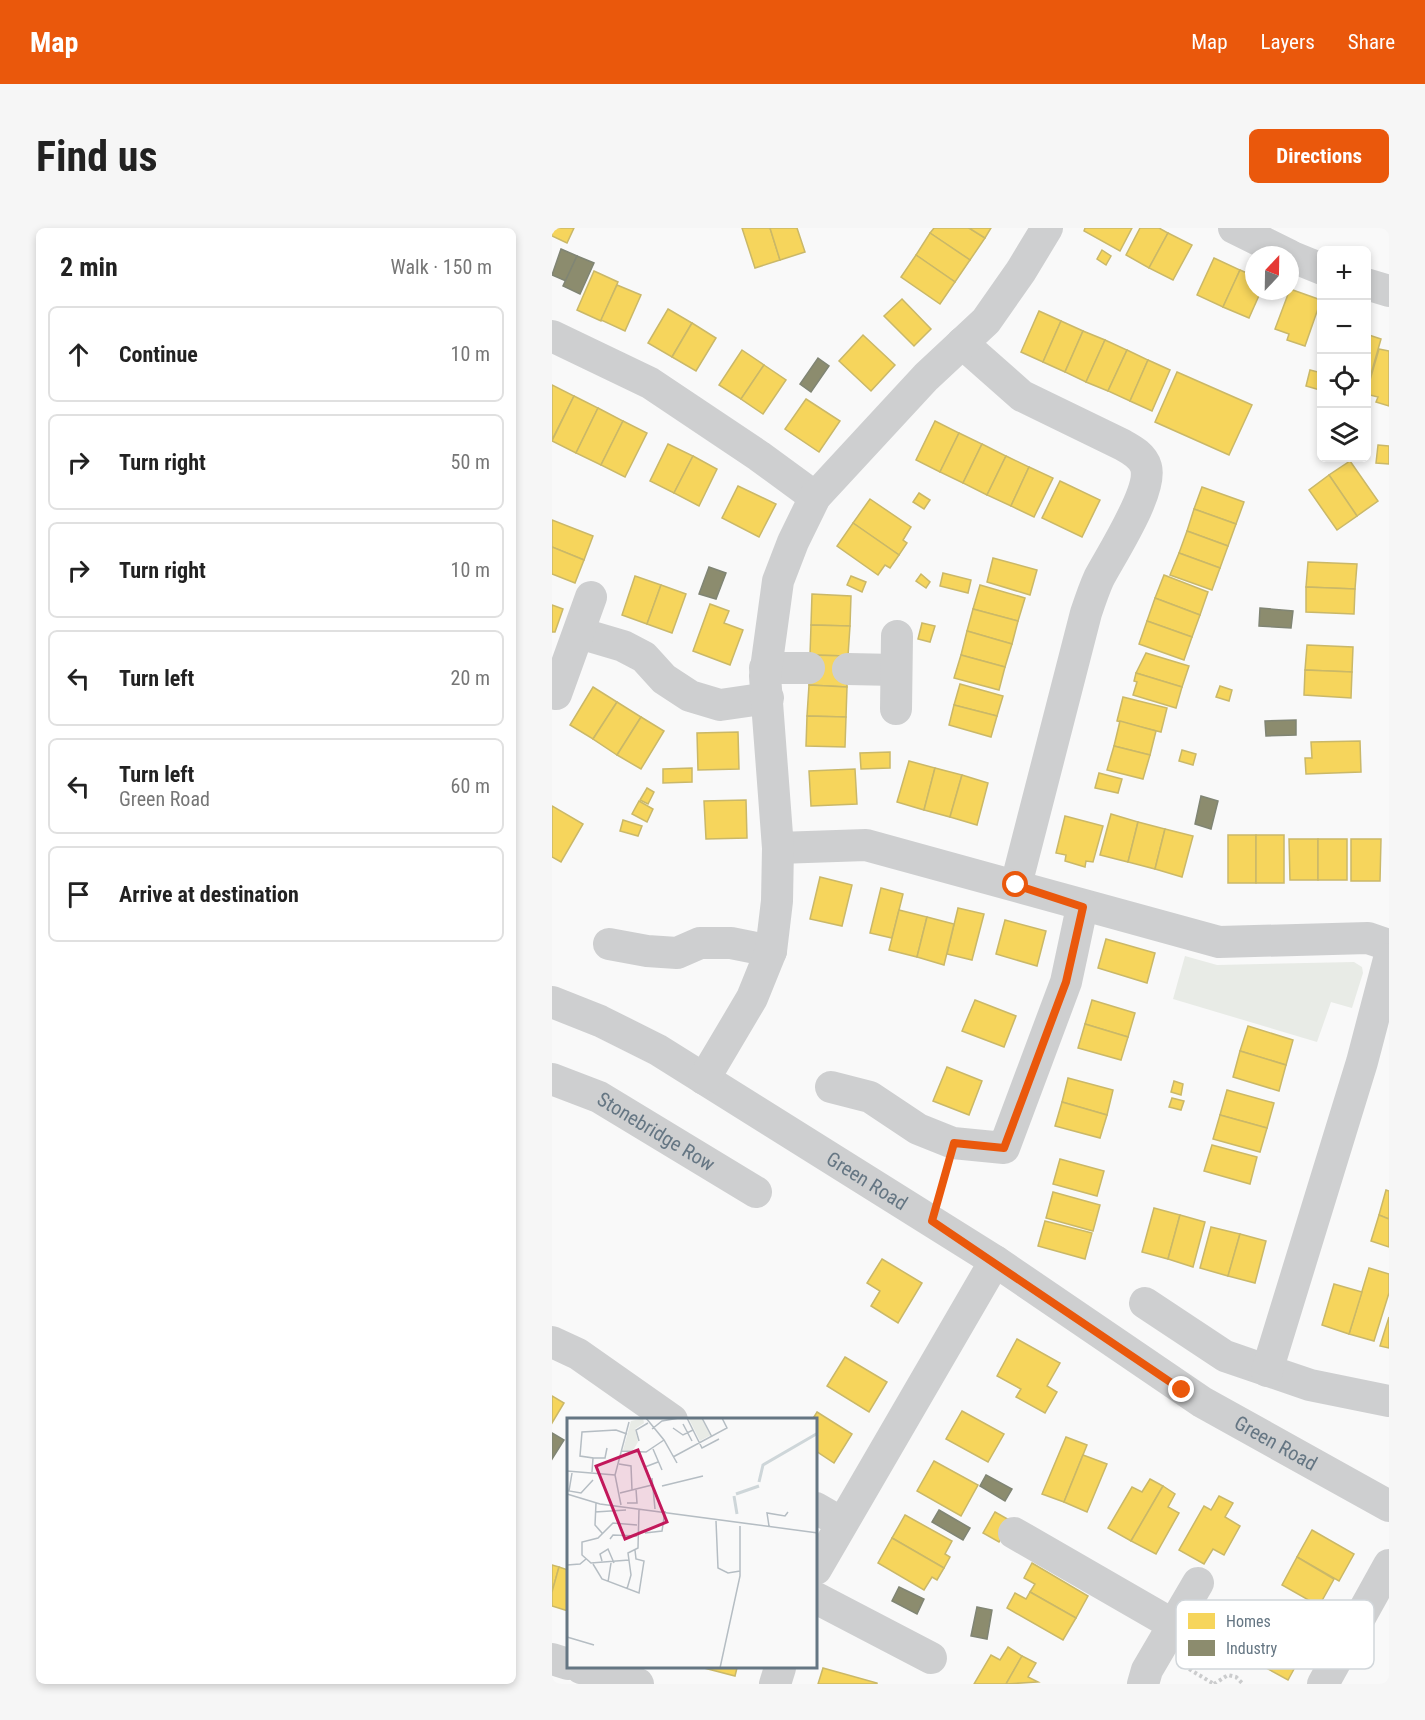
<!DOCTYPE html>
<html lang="en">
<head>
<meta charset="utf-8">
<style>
  :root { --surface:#fff; --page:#f6f6f6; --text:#222; --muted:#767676; --line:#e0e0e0; --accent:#ea580c }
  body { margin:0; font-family:"Roboto Condensed",sans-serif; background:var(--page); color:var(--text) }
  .controls { position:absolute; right:18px; top:18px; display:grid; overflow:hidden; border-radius:9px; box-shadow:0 3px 9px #0003 }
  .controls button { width:54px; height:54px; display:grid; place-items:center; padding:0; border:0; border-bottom:2px solid var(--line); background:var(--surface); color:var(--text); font:30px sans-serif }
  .compass { position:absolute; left:693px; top:18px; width:54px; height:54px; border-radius:50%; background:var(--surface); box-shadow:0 3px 9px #0003; rotate:22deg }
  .stop { position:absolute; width:18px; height:18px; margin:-14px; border:4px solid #ea580c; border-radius:50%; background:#fff }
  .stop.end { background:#ea580c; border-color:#fff; box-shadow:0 2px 6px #0008 }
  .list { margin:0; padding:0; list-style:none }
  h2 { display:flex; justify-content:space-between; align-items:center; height:78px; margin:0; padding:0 24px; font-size:26px }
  h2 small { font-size:20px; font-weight:400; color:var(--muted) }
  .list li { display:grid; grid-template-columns:39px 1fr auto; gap:18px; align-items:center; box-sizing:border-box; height:96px; margin:0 12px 12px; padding:0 12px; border:2px solid var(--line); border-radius:9px }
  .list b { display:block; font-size:22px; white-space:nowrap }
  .list p { margin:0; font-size:20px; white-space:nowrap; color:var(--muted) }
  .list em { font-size:20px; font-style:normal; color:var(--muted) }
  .icon { flex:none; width:33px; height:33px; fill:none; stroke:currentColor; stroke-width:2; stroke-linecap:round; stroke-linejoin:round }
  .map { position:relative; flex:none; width:837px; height:1456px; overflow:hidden; border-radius:9px }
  header { display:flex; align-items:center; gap:36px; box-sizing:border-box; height:84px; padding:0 30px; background:var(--accent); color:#fff }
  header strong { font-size:28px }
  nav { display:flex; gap:33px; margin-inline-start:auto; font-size:21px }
  .intro { display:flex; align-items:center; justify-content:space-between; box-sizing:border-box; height:144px; padding:0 36px }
  h1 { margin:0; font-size:42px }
  .button { padding:15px 27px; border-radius:9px; background:var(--accent); color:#fff; font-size:21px; font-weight:700 }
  main { display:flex; gap:36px; padding:0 36px }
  aside { flex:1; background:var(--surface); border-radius:9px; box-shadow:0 3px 9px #0003 }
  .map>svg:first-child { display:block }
</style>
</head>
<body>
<header>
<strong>Map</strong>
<nav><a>Map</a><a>Layers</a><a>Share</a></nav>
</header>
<div class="intro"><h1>Find us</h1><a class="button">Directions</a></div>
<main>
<aside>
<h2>2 min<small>Walk · 150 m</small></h2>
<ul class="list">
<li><svg class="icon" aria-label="ahead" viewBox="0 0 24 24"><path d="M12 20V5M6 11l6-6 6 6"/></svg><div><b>Continue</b></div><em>10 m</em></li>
<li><svg class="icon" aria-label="right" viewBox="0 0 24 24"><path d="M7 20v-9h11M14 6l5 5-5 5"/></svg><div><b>Turn right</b></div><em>50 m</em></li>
<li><svg class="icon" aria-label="right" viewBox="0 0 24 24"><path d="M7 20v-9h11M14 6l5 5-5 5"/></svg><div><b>Turn right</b></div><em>10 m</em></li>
<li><svg class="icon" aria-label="left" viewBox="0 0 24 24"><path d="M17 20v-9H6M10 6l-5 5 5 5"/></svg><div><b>Turn left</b></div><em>20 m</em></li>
<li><svg class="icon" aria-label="left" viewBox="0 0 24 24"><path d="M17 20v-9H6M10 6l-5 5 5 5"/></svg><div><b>Turn left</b><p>Green Road</p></div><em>60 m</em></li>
<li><svg class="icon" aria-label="arrive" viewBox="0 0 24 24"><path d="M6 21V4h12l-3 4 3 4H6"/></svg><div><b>Arrive at destination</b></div></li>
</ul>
</aside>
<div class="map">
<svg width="837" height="1456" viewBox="0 0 837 1456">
  <rect width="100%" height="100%" fill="#f9f9f9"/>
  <polygon fill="#e8ebe6" points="633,728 665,737 802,734 810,739 811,745 800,780 779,774 765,814 621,771"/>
  <g fill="#f6d55c" stroke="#cab868" stroke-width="1.5">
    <polygon points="0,0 22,0 15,15 0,8"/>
    <polygon points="190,0 218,0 228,32 203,40"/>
    <polygon points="218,0 245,0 253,24 228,32"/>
    <polygon points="382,0 417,0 433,10 418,32 378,5"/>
    <polygon points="417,0 439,0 433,10"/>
    <polygon points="533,0 580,0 568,23 532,3"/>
    <polygon points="588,0 607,0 616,5 597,40 574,27"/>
    <polygon points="378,5 418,32 403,54 364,27"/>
    <polygon points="616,5 640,17 621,52 597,40"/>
    <polygon points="550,22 559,28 554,37 545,31"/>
    <polygon points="364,27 403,54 388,76 349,49"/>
    <polygon points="662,30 688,42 671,79 645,67"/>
    <polygon points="688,42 702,48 702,63 709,63 697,90 671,79"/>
    <polygon points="42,43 66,54 49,93 25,82"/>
    <polygon points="65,57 89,67 73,103 49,92"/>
    <polygon points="738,61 769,72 753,118 735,112 737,106 723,101"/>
    <polygon points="350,71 379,101 362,118 332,88"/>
    <polygon points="116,81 140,95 120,129 96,115"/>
    <polygon points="487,83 509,93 491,134 469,124"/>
    <polygon points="509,93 531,103 513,144 491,134"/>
    <polygon points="140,95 164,110 144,143 120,129"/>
    <polygon points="531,103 553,112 534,154 513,144"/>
    <polygon points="814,106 829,111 817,153 814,152"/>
    <polygon points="311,107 343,137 319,163 287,133"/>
    <polygon points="553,112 575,122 556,163 534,154"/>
    <polygon points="827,121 837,123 837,178 824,174 826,169 814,166"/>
    <polygon points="190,122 212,137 189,171 167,157"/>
    <polygon points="575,122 596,132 578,173 556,163"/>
    <polygon points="596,132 618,142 600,183 578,173"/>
    <polygon points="212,137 234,152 211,186 189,171"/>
    <polygon points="758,142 770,145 768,162 754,158"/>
    <polygon points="625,144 700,177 677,227 603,194"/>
    <polygon points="0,157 22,168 0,212"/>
    <polygon points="22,168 46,180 24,225 0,213"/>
    <polygon points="254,171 288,193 267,224 233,201"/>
    <polygon points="46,180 71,193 49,237 24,225"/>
    <polygon points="71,193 95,205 73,249 49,237"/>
    <polygon points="383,193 407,205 388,244 364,232"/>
    <polygon points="407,205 430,216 411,255 388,244"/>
    <polygon points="116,216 141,228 122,265 98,253"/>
    <polygon points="430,216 454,228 435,267 411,255"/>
    <polygon points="826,217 837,218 837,236 824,235"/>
    <polygon points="141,228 165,241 147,278 122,265"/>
    <polygon points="454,228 477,239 459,278 435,267"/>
    <polygon points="798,233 826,273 805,288 777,247"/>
    <polygon points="477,239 501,250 482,289 459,278"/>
    <polygon points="777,247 805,288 785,302 757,262"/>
    <polygon points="508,253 548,272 530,309 490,290"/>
    <polygon points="186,258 224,276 207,309 170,290"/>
    <polygon points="650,259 692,274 684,296 642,281"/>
    <polygon points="367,265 378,272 372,281 361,274"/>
    <polygon points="318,271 359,299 351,312 355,315 347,327 301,295"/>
    <polygon points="642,281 684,296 676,318 635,303"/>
    <polygon points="0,292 41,308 32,332 0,319"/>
    <polygon points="301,295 347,327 338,340 333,337 326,347 285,318"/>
    <polygon points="635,303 676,318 668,340 627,325"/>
    <polygon points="0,319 32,332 23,355 0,346"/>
    <polygon points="627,325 668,340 660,362 618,347"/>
    <polygon points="441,330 485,342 478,367 435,354"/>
    <polygon points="756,334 805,336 803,361 754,359"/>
    <polygon points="391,345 419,352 416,365 388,358"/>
    <polygon points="369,346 378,354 374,360 364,353"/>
    <polygon points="612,347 656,364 648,387 603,370"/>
    <polygon points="83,348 109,357 95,396 70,387"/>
    <polygon points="299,348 314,354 310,364 295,357"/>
    <polygon points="109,357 134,366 120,405 95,396"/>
    <polygon points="428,357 473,370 466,393 421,381"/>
    <polygon points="754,359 803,361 802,386 754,384"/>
    <polygon points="260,366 299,368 298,398 259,397"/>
    <polygon points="603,370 648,387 640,409 595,393"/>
    <polygon points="158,376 177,383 172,395 191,402 178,437 141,423"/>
    <polygon points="0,377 11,381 3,404 0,404"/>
    <polygon points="421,381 466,393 460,416 415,403"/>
    <polygon points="595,393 640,409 632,432 587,416"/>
    <polygon points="370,395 383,398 378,414 366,411"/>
    <polygon points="259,397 298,398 296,428 258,427"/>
    <polygon points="415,403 460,416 453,439 409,427"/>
    <polygon points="755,417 801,419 800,444 753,442"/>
    <polygon points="594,425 637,438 630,459 584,445"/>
    <polygon points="258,427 296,428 295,459 257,457"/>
    <polygon points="409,427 453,439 447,462 402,450"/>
    <polygon points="753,442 800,444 799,470 752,467"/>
    <polygon points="584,445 630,459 624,480 581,467 585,454 582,453"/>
    <polygon points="408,456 451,468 445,488 402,477"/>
    <polygon points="257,457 295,459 294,489 255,488"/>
    <polygon points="668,458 680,462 677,473 664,469"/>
    <polygon points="41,459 65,474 41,511 18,497"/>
    <polygon points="571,469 615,480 609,504 565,493"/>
    <polygon points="65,474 89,489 65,527 41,511"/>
    <polygon points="402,477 445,488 439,509 397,497"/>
    <polygon points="255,488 294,489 293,519 254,518"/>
    <polygon points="89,489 112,503 89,541 65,527"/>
    <polygon points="568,493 604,503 598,527 562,518"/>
    <polygon points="186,504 187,541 146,542 145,505"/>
    <polygon points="808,513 809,544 754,546 753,530 760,530 759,514"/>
    <polygon points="562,518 598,527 591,551 555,542"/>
    <polygon points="630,522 644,526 641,537 627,533"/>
    <polygon points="338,524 338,540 309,541 308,525"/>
    <polygon points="357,533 383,540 372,582 345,574"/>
    <polygon points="140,540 140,554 111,555 111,541"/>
    <polygon points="383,540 410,547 398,589 372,582"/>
    <polygon points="303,541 305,576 259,578 257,543"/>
    <polygon points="547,545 570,551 566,565 543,560"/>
    <polygon points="410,547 436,555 425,597 398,589"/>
    <polygon points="95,560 102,564 96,576 88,572"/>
    <polygon points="194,572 195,610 154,611 152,573"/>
    <polygon points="87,573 101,581 95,594 80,586"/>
    <polygon points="0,578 31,596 9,634 0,629"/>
    <polygon points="559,586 586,594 576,634 548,627"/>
    <polygon points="513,588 551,598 541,634 534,633 533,639 513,633 514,627 504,625"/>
    <polygon points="71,592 90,598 86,608 68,603"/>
    <polygon points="586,594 613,601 603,641 576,634"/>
    <polygon points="613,601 641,608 630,649 603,641"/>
    <rect x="676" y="607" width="28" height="48"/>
    <rect x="704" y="607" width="28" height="48"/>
    <polygon points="737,611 766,611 766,652 738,652"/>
    <rect x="766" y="611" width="29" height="41"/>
    <polygon points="799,611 829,611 828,653 799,653"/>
    <polygon points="268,649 300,657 290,698 258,691"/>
    <polygon points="329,660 351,666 340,710 318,705"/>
    <polygon points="406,680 432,686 420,732 395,726"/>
    <polygon points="347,682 375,689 365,729 337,722"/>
    <polygon points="375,689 402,696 392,737 365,729"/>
    <polygon points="453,692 494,703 485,738 444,726"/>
    <polygon points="554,711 603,725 595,755 546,740"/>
    <polygon points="423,772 464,788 452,819 410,803"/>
    <polygon points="540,772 583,785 576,809 533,796"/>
    <polygon points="533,796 576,809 569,832 526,820"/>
    <polygon points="696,798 741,812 734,837 688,823"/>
    <polygon points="688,823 734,837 727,863 681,849"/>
    <polygon points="395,839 430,853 417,887 381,873"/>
    <polygon points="516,850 561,862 555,887 510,874"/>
    <polygon points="622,853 631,856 629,867 619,864"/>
    <polygon points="675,862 722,875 715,900 668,887"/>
    <polygon points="620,870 632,873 629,882 617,879"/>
    <polygon points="510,874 555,887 548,910 503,898"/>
    <polygon points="668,887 715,900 708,924 661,911"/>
    <polygon points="660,917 705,929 698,956 652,943"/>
    <polygon points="508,931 552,943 545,968 501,956"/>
    <polygon points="834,962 837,963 837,991 827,987"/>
    <polygon points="501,964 548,977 541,1003 494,990"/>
    <polygon points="602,980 628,987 616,1031 590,1024"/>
    <polygon points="628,987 653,994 641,1039 616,1031"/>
    <polygon points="827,987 837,991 837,1019 819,1013"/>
    <polygon points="493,993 540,1005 533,1031 486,1018"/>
    <polygon points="659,999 688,1006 676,1048 648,1040"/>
    <polygon points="688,1006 714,1013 703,1055 676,1048"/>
    <polygon points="330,1031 370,1055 346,1095 319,1078 328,1063 315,1055"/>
    <polygon points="817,1040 837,1046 837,1065 822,1113 797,1106"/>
    <polygon points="782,1056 810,1064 797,1106 770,1097"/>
    <polygon points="837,1089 837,1120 828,1118"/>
    <polygon points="465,1111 508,1135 495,1158 505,1164 493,1185 464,1169 469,1161 445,1148"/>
    <polygon points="293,1129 335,1154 317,1184 275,1158"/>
    <polygon points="0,1168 12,1175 0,1195"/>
    <polygon points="410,1183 452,1206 436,1234 394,1211"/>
    <polygon points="265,1184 300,1206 282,1235 264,1223 264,1192 260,1192"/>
    <polygon points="514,1209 535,1217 512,1274 490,1266"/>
    <polygon points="531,1227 555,1236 535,1284 512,1274"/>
    <polygon points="382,1233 426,1257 409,1288 365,1263"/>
    <polygon points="598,1251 611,1258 579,1313 556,1300 580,1259 590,1264"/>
    <polygon points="611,1258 623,1266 616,1279 627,1285 604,1326 579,1313"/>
    <polygon points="667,1268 681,1275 673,1289 688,1298 672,1327 661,1321 652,1336 627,1322 652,1278 659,1282"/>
    <polygon points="443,1284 459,1293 447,1314 431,1305"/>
    <polygon points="353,1287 400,1313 393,1326 398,1329 392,1340 340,1310"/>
    <polygon points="760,1302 802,1326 787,1353 745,1329"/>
    <polygon points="340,1310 392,1340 385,1352 380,1349 372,1362 326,1335"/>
    <polygon points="745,1329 782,1351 767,1378 730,1357"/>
    <polygon points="480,1335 536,1368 524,1390 478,1364 483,1356 472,1350"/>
    <polygon points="0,1337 7,1339 0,1364"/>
    <polygon points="7,1339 16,1342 16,1383 0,1378 0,1364"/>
    <polygon points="478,1364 524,1390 511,1412 455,1380 463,1365 474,1371"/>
    <polygon points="691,1398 748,1430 736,1452 689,1426 695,1416 684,1410"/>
    <polygon points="456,1419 470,1428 454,1456 422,1456 439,1427 448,1432"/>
    <polygon points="470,1428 484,1435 476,1449 486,1454 454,1456"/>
    <polygon points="152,1440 185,1440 183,1448"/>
    <polygon points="271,1440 325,1455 325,1456 266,1456"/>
  </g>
  <g fill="#8c8c6e" stroke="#808574" stroke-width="1.5">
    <polygon points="9,21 25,28 14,53 0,47"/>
    <polygon points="25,28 42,35 28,66 11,58"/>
    <polygon points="266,130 277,138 259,164 248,156"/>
    <polygon points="157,339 174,345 164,371 147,366"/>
    <polygon points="708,380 741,383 739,400 707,398"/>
    <polygon points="744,492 744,507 714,508 713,493"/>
    <polygon points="649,568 666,573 659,601 643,596"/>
    <polygon points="0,1205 12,1212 0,1231"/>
    <polygon points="434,1247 460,1261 453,1273 428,1258"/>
    <polygon points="387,1282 418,1300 411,1312 380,1294"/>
    <polygon points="347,1359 372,1371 365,1386 340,1373"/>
    <polygon points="425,1379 440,1382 435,1411 419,1408"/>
  </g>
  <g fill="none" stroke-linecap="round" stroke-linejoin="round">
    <g stroke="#cbcccd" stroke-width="4" stroke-dasharray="3 3" stroke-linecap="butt">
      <polyline points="388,963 393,944"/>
      <polyline points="632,1438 662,1456"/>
      <polyline points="662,1456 676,1447 684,1449 691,1456"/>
    </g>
    <g stroke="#cecfd0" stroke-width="32">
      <polyline points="682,0 737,27"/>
      <polyline points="738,28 770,41"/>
      <polyline points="814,56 837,63"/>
      <polyline points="0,108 98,155 207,228 263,269"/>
      <path d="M 410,115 L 470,168 L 571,217 C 580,222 591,228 594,239 C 601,263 559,327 547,350 C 542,361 538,373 534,385 L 464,657"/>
      <polyline points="27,405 71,418 92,429 112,451 138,468 168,477 216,470"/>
      <polyline points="213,440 257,440"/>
      <polyline points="296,441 344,442"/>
      <polyline points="4,466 39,369"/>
      <polyline points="344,481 345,408"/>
      <polyline points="226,620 314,617 667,714 816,710 837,717"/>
      <polyline points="57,716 95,723 125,725 148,715 179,715 219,723"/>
      <path id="s1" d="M 0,774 L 48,793 L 106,822 L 443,1033 L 650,1174 L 837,1278"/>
      <path id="s2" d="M 0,851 L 47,869 L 204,964"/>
      <polyline points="152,851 200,770 219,723 225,673 226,620 213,448 226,353 241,314 263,269 374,149 434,93 469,43 495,0"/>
      <polyline points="279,859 318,869 366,901 401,915 452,920 514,754 530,679"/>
      <polyline points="593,1075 673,1128 758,1157 837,1173"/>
      <polyline points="0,1114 26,1126 120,1192"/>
      <polyline points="715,1143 810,834 837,731"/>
      <polyline points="264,1280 290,1295"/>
      <polyline points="462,1305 620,1396"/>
      <polyline points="264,1341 443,1033"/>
      <polyline points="264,1370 379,1430"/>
      <polyline points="0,1431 16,1436"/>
      <polyline points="29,1440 86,1456"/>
      <polyline points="223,1456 228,1440"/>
      <polyline points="591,1456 595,1442 646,1355"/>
      <polyline points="771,1456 837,1337"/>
    </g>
  </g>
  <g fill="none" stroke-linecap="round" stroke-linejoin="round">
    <polyline stroke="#ea580c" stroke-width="8" points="464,657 531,679 514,754 452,920 402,915 380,993 630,1162"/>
  </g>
  <g text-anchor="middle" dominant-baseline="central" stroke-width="6" stroke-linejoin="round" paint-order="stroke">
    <g font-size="20" fill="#657683" stroke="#fff">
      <text stroke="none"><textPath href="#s2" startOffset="117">Stonebridge Row</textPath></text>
      <text stroke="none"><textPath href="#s1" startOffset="363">Green Road</textPath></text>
      <text stroke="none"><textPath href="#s1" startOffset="849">Green Road</textPath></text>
    </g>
  </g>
  <g transform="translate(15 1190)">
    <rect width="250" height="250" fill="#f9f9f9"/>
    <path d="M 76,0 L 77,5 L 68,11 L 71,24 L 65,34 L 56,32 L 64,3 ZM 135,0 L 144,17 L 133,23 L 122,1 Z" fill="#e8ebe6"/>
    <path fill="none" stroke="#ced6d9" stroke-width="3" d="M 192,64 L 196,47 L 251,15M 169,76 L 192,68M 167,78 L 170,96"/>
    <path fill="none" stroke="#b5bdc3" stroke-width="1.5" d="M 79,0 L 97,22 L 110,45M 120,0 L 135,30 L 152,21M 135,0 L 145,19M 116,6 L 125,23M 106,10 L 116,17 L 126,12M 85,11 L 95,3 L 112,0M 72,23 L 69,12 L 81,5M 86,31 L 95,52M 54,33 L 79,34 L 97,22M 106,39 L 160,10 L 155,0M 26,40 L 38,40 L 40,30M 52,46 L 64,48 L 65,72M 0,53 L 48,57M 25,54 L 26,40 L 13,38 L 15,14 L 49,12 L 60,16M 5,55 L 2,73 L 14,75 L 26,62M 82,58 L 78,49 L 91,44M 85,60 L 88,91M 95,68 L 136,58M 53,75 L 85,67M 0,76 L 33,86 L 251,115M 29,85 L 28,107 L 35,115M 60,85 L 70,85 L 69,71M 54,87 L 48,57 L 62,4M 28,94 L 59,92M 149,103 L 151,150 L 161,155 L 173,153M 202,108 L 200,95 L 218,98 L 221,94M 78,115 L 95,113 L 98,93M 43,121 L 46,117 L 70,118M 62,142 L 24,145 L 15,137 L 15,124 L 31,120 L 46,105 L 70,107M 35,143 L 33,136 L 41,131 L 47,145M 26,146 L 35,161 L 72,175 L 77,143 L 69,141 L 68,132M 0,147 L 13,146 L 19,141M 41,164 L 44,145M 60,171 L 64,157 L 61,135 L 71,130 L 72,91M 0,219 L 27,227M 153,250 L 173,158 L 173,108"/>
    <path fill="#c2185b" fill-opacity="0.15" stroke="#c2185b" stroke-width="3" d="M 71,32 L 100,104 L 58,121 L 29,48 Z"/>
    <rect width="250" height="250" fill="none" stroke="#657683" stroke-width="3"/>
  </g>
  <rect x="624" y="1372" width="198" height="69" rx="9" fill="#fff" stroke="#d1d6da" stroke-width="1.5"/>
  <rect x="636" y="1385" width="27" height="16" fill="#f6d55c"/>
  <rect x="636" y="1412" width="27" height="16" fill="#8c8c6e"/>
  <g font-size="16" fill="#657683">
    <text x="674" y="1399">Homes</text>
    <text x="674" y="1426">Industry</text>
  </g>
</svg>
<div class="controls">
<button>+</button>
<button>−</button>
<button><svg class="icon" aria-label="locate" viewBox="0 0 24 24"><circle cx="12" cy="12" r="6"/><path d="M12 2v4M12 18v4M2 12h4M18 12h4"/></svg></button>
<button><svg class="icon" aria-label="layers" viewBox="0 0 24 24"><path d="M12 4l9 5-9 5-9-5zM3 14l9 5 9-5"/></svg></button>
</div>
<svg class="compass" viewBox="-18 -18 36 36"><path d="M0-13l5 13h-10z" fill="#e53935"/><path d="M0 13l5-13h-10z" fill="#767676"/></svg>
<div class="stop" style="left:464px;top:657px"></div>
<div class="stop end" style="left:630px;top:1162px"></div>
</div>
</main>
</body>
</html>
